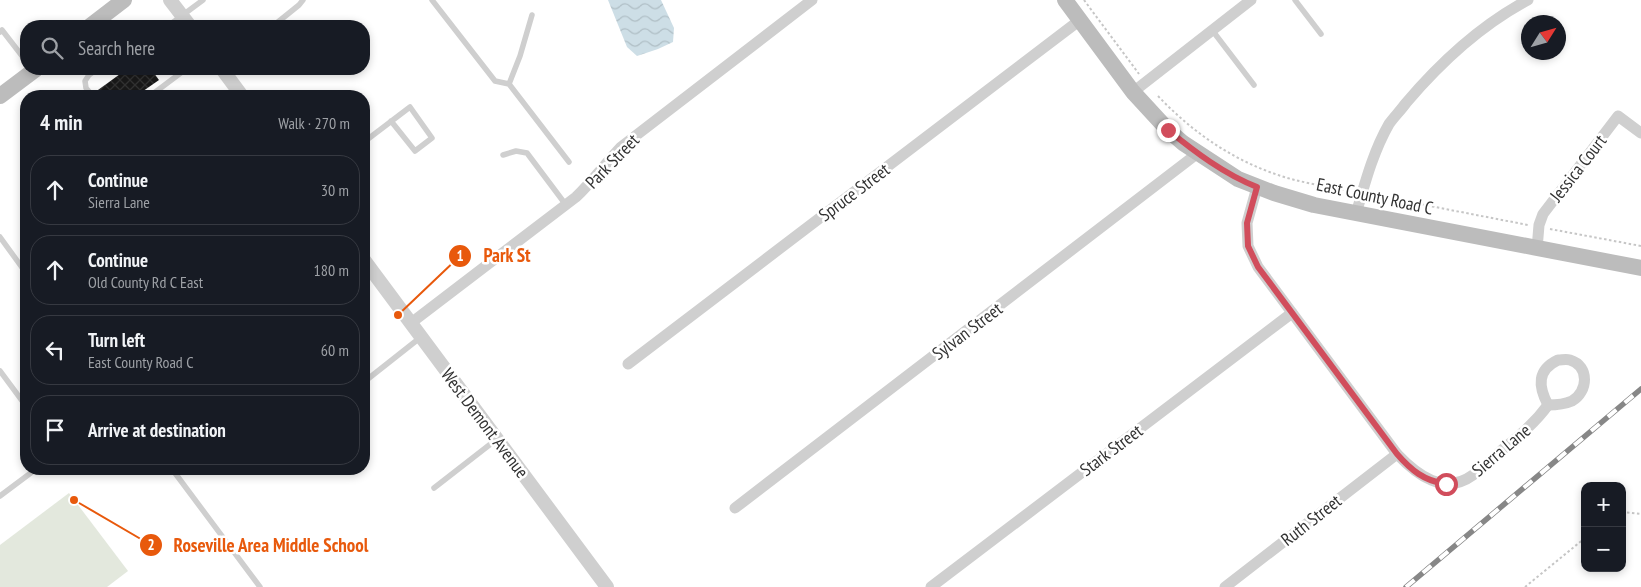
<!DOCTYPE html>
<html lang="en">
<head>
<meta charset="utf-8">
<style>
  :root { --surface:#171b24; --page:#20242c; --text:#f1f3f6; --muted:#9ea1a6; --line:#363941 }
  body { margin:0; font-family:"PT Sans Narrow",sans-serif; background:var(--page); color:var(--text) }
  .controls { position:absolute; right:15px; bottom:15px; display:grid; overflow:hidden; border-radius:10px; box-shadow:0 2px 8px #0003 }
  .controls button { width:45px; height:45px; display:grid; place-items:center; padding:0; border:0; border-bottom:1px solid var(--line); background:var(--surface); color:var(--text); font:25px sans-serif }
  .compass { position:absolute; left:1521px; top:15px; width:45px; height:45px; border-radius:50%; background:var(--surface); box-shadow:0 2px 8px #0003; rotate:53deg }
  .stop { position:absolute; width:15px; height:15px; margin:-11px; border:4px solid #d14d5c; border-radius:50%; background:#fff }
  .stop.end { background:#d14d5c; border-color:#fff; box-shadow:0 1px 5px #0008 }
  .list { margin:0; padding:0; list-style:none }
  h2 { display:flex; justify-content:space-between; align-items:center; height:65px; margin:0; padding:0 20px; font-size:21px }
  h2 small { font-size:16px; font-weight:400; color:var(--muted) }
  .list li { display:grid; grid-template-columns:32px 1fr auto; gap:15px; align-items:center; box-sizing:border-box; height:70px; margin:0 10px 10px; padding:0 10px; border:1px solid var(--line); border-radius:20px }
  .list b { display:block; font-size:19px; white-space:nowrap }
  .list p { margin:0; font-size:16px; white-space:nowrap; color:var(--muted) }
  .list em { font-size:16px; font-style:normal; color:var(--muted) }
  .icon { flex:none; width:28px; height:28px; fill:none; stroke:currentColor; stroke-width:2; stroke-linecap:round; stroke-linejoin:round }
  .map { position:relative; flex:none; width:1641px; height:587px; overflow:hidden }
  .search { position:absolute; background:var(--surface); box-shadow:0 2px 8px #0003; left:20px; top:20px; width:350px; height:55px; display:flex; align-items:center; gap:12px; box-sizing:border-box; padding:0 18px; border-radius:20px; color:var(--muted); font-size:19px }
  .panel { position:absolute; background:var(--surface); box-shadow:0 2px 8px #0003; left:20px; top:90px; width:350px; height:385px; border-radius:20px }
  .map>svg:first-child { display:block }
</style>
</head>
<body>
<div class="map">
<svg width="1641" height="587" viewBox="0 0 1641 587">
  <defs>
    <pattern id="water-waves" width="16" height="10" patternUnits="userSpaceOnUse" patternTransform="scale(1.25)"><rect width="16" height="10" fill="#cddee6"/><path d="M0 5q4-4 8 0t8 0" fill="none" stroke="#b0bfc6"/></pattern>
    <pattern id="building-cross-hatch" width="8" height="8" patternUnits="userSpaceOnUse" patternTransform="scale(1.25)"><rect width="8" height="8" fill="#191919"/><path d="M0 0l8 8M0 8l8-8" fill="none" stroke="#323232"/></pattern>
  </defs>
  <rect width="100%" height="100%" fill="#fff"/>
  <polygon fill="#e3e8dd" points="69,493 128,571 107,587 0,587 0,545"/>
  <polygon fill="url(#water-waves)" points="608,0 661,0 674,28 673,42 658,49 637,56 627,47"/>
  <polygon fill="url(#building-cross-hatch)" points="127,69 151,69 159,80 136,96 102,96 98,90"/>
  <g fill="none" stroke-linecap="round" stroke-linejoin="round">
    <g stroke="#c6c6c6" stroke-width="2" stroke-dasharray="2.5 2.5" stroke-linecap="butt">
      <polyline points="1084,0 1139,74"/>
      <path d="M 1158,96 C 1195,135 1238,164 1291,179 C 1310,184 1331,187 1351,191"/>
      <polyline points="1373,195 1528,225"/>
      <polyline points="1550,229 1641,246"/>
      <polyline points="1622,512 1641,514"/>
      <polyline points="1525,587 1585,538"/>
    </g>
    <g stroke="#cfcfcf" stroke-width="5.5">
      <polyline points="432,0 495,81 509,84 569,162"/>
      <polyline points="1295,0 1321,34"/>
      <polyline points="168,26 203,0"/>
      <polyline points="273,26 299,5 303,0"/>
      <polyline points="1212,30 1254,85"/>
      <polyline points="0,32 2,30 26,61"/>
      <polyline points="509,84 520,56 532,15"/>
      <polyline points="93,96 86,88 85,81 89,75 97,69"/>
      <polyline points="150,96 186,69"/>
      <polyline points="364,142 410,107 432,138 415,151 391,121"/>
      <polyline points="503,155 516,151 527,153 566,205"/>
      <polyline points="0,237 26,273"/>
      <polyline points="0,371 26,406"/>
      <polyline points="364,382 421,337"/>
      <polyline points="172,469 260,587"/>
      <polyline points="434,488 497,439"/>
      <polyline points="0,496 36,469"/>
    </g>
    <g stroke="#cfcfcf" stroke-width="11">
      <polyline points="1133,92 1251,0"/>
      <path d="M 1257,187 L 1247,223 L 1248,246 L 1258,267 L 1397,454 C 1417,475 1444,496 1473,475 C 1483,468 1492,459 1502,450 C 1519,436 1535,423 1548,405"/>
      <path d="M 1356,214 C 1365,183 1373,152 1389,124 C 1394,117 1401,110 1406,103 C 1440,63 1481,25 1528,0"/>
      <polyline points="1537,249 1539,225 1543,214 1618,116 1641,133"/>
      <path d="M 411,323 L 576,197 C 592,182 605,164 621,147 L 812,0"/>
      <path d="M 1558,360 C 1562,360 1566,359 1570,360 C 1590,366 1588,392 1572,401 C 1565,404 1556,405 1548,405 C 1538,386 1537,370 1558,360 Z"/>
      <polyline points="628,364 1080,20"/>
      <polyline points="735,508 1198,153"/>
      <polyline points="931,587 1292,313"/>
      <polyline points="1225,587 1397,454"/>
    </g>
    <g stroke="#cfcfcf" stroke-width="14">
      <polyline points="170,0 190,26"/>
      <polyline points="222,69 242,96"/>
      <polyline points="364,260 607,587"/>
    </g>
    <g stroke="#bcbcbc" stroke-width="16">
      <polyline points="1065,0 1133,92 1168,130 1183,143 1238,179 1274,193 1314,205 1641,268"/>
      <polyline points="90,26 124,0"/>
      <polyline points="0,96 36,69"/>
    </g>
    <defs>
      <polyline id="rail" points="1406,587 1641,389"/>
    </defs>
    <use href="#rail" stroke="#878787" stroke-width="5.5"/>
    <use href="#rail" stroke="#fff" stroke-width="4" stroke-dasharray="11" stroke-linecap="butt"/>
  </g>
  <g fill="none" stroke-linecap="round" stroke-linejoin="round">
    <path stroke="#d14d5c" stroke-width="6" d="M 1168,130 C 1195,152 1224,174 1257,187 L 1247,223 L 1248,246 L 1258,267 L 1397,454 C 1411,470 1424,481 1446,484"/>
  </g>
  <g text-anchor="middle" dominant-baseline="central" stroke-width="5" stroke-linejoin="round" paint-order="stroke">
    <g font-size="18" fill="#323232" stroke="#fff">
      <text transform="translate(612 161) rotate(-46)">Park Street</text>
      <text transform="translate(1578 168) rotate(-52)">Jessica Court</text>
      <text transform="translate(854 192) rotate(-37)">Spruce Street</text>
      <text transform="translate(1375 196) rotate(12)">East County Road C</text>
      <text transform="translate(967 331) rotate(-37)">Sylvan Street</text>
      <text transform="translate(485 423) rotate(53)">West Demont Avenue</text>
      <text transform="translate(1111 450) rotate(-37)">Stark Street</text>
      <text transform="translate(1501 450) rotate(-40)">Sierra Lane</text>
      <text transform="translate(1311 520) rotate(-38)">Ruth Street</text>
    </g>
  </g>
  <path fill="none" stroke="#e8590c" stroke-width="2" d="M398 315L460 256M74 500L151 545"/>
  <g fill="#e8590c" stroke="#fff" stroke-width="2">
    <circle cx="398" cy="315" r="5"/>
    <circle cx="74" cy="500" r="5"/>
    <circle cx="460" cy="256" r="12"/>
    <circle cx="151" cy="545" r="12"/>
  </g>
  <g font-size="15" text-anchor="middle" font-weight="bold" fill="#fff">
    <text x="460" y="261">1</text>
    <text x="151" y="550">2</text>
  </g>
  <g font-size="19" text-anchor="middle" font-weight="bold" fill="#e8590c" stroke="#fff" stroke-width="5" stroke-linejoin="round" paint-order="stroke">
    <text x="507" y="262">Park St</text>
    <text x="271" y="552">Roseville Area Middle School</text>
  </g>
</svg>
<div class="controls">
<button>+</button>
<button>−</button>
</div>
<svg class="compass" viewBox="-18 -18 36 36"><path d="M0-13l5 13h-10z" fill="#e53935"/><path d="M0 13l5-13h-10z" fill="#9ea1a6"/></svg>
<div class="stop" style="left:1446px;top:484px"></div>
<div class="stop end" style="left:1168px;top:130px"></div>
<div class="search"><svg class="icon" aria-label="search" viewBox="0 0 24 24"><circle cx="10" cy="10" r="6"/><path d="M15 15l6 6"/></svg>Search here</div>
<section class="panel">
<h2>4 min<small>Walk · 270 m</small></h2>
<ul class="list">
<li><svg class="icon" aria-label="ahead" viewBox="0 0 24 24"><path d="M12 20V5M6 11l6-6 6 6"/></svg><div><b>Continue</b><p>Sierra Lane</p></div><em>30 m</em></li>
<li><svg class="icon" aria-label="ahead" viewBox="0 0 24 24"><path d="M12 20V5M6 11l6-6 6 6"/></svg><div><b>Continue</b><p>Old County Rd C East</p></div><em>180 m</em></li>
<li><svg class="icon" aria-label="left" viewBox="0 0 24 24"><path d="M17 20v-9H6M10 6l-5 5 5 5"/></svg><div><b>Turn left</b><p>East County Road C</p></div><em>60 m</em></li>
<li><svg class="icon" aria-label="arrive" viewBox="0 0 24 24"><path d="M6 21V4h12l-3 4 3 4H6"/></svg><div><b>Arrive at destination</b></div></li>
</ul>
</section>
</div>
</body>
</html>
